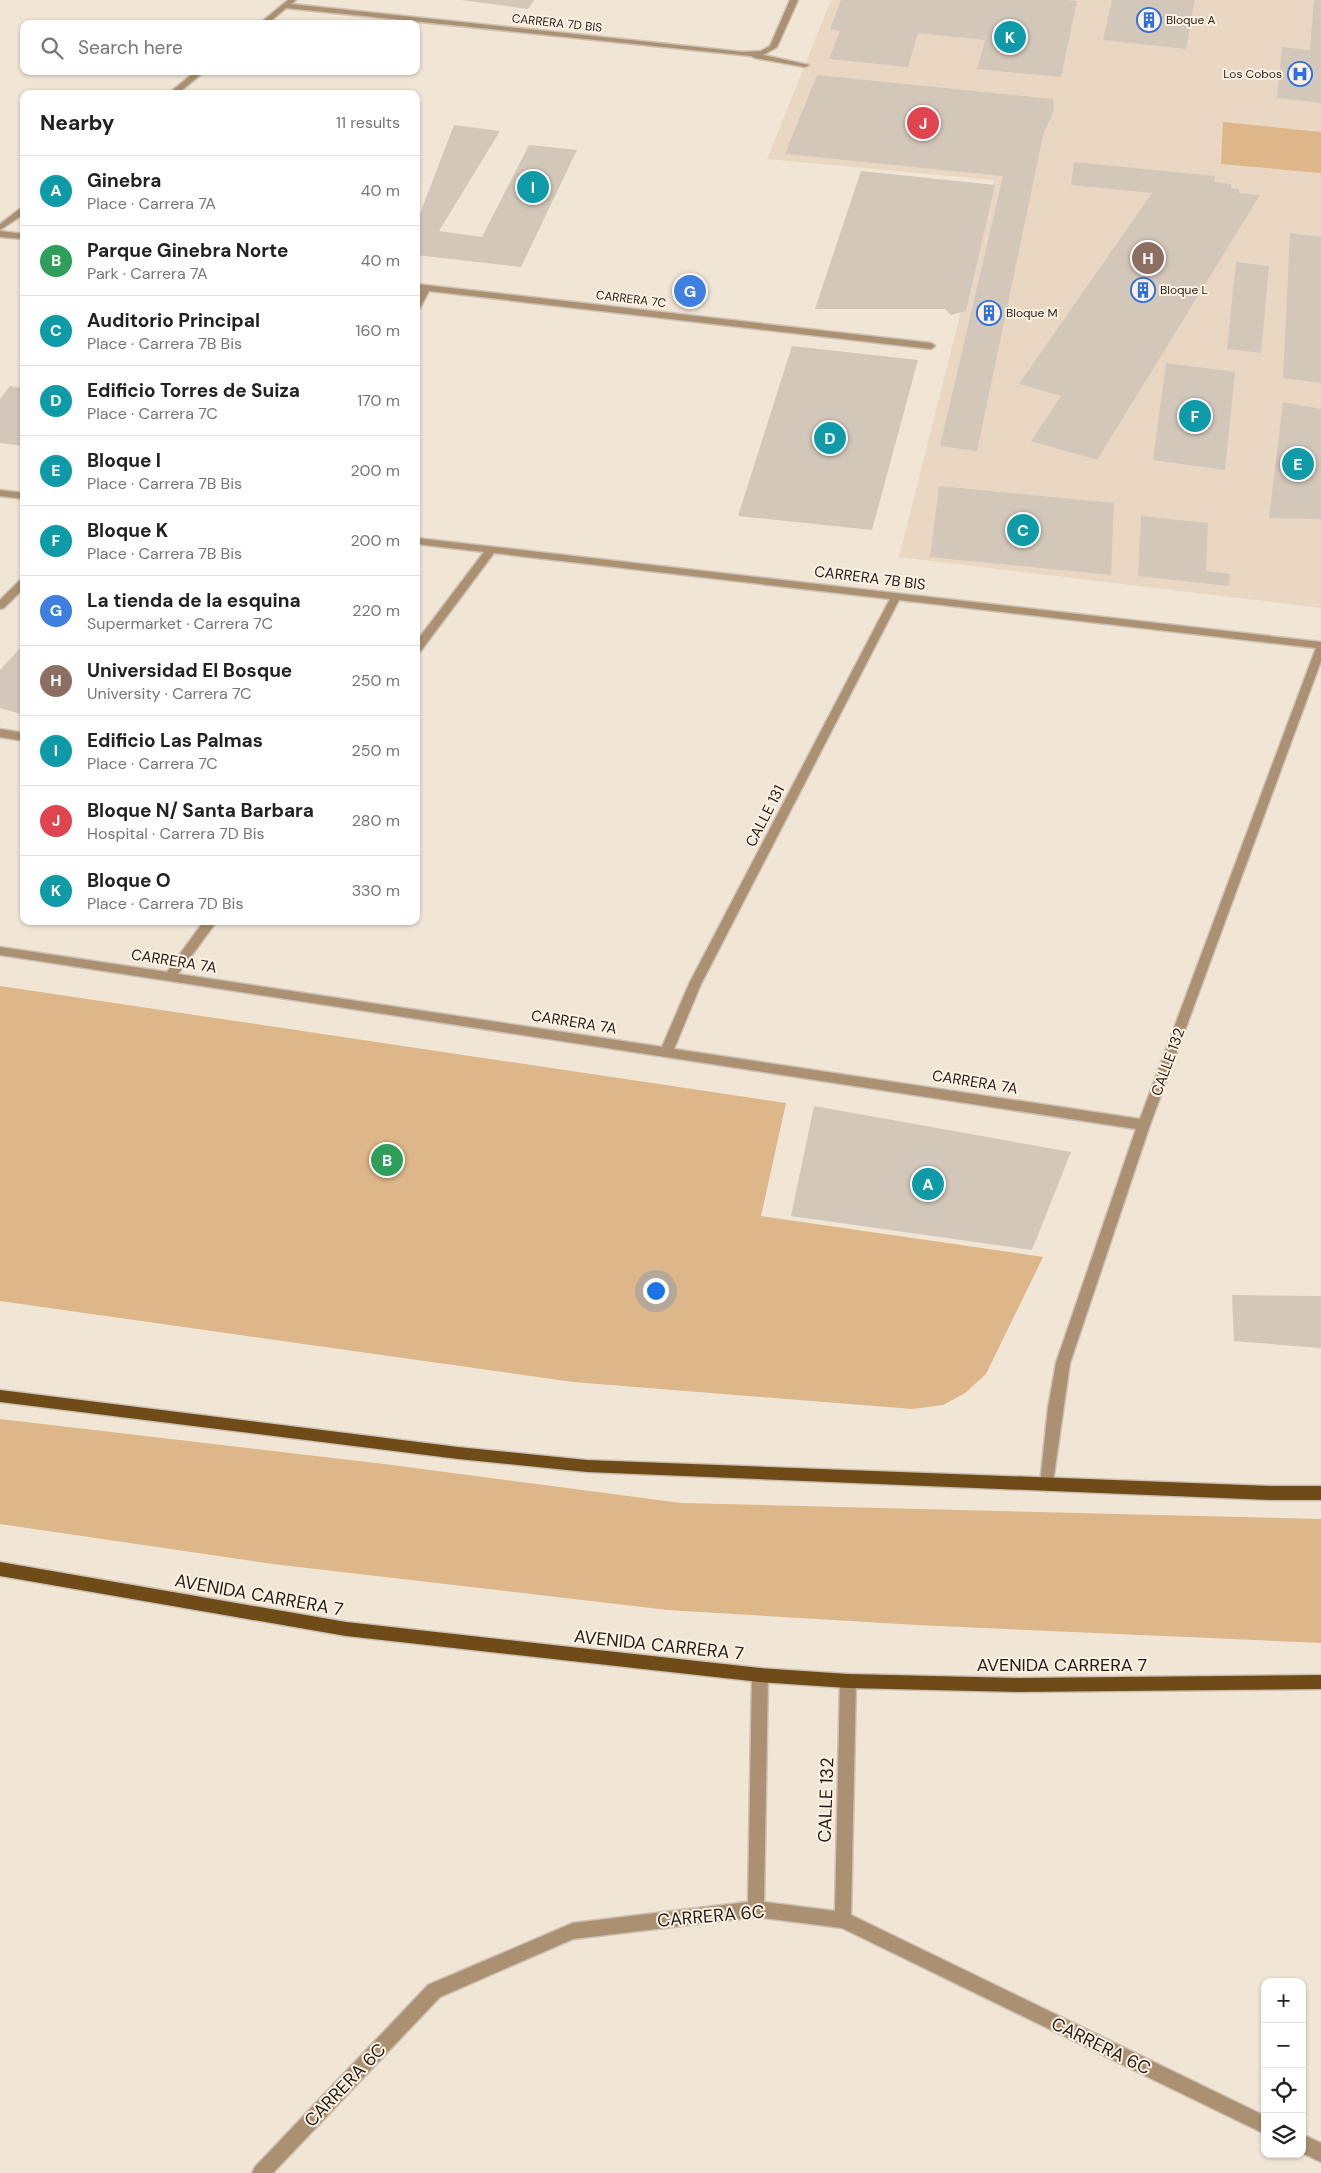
<!DOCTYPE html>
<html lang="en">
<head>
<meta charset="utf-8">
<style>
  :root { --surface:#fff; --page:#f2f2f2; --text:#222; --muted:#767676; --line:#e0e0e0; --accent:#2563eb }
  body { margin:0; font-family:"DM Sans",sans-serif; background:var(--page); color:var(--text) }
  .controls { position:absolute; right:15px; bottom:15px; display:grid; overflow:hidden; border-radius:10px; box-shadow:0 1px 4px #0004 }
  .controls button { width:45px; height:45px; display:grid; place-items:center; padding:0; border:0; border-bottom:1px solid var(--line); background:var(--surface); color:var(--text); font:25px sans-serif }
  .you { position:absolute; left:655px; top:1290px; width:18px; height:18px; margin:-12px; border:4px solid #fff; border-radius:50%; background:#1a73e8; box-shadow:0 0 0 8px #1a73e833 }
  .badge { display:grid; place-items:center; width:32px; height:32px; border-radius:50%; background:var(--accent); color:#fff; font-size:16px; font-weight:700 }
  .pin { position:absolute; translate:-50% -50%; border:2px solid #fff; box-shadow:0 1px 5px #0006 }
  .list { margin:0; padding:0; list-style:none }
  h2 { display:flex; justify-content:space-between; align-items:center; height:65px; margin:0; padding:0 20px; font-size:21px }
  h2 small { font-size:16px; font-weight:400; color:var(--muted) }
  .list li { display:grid; grid-template-columns:32px 1fr auto; gap:15px; align-items:center; box-sizing:border-box; height:70px; padding:0 20px; border-top:1px solid var(--line) }
  .list b { display:block; font-size:19px; white-space:nowrap }
  .list p { margin:0; font-size:16px; white-space:nowrap; color:var(--muted) }
  .list em { font-size:16px; font-style:normal; color:var(--muted) }
  .icon { flex:none; width:28px; height:28px; fill:none; stroke:currentColor; stroke-width:2; stroke-linecap:round; stroke-linejoin:round }
  .map { position:relative; flex:none; width:1321px; height:2173px; overflow:hidden }
  .search { position:absolute; background:var(--surface); box-shadow:0 1px 4px #0004; left:20px; top:20px; width:400px; height:55px; display:flex; align-items:center; gap:12px; box-sizing:border-box; padding:0 18px; border-radius:10px; color:var(--muted); font-size:19px }
  .panel { position:absolute; background:var(--surface); box-shadow:0 1px 4px #0004; left:20px; top:90px; width:400px; height:835px; border-radius:10px }
  .map>svg:first-child { display:block }
</style>
</head>
<body>
<div class="map">
<svg width="1321" height="2173" viewBox="0 0 1321 2173">
  <rect width="100%" height="100%" fill="#f1e5d6"/>
  <polygon fill="#e9d7c3" points="831,0 1321,0 1321,608 899,557 994,180 767,159"/>
  <g fill="#ddb689">
    <polygon points="1223,122 1321,132 1321,173 1221,164"/>
    <polygon points="0,986 786,1103 761,1216 1043,1257 986,1374 965,1393 943,1405 912,1409 573,1382 0,1301"/>
    <polygon points="0,1419 384,1464 681,1503 1321,1519 1321,1643 917,1625 668,1610 273,1564 0,1524"/>
  </g>
  <g fill="#d3c7b9">
    <polygon points="461,0 534,0 528,9"/>
    <polygon points="841,0 1064,0 1077,1 1061,77 977,69 985,40 918,33 908,67 829,59 840,31 830,29"/>
    <polygon points="1112,0 1195,0 1186,49 1103,40"/>
    <polygon points="1314,0 1321,0 1321,103 1277,98 1282,47 1310,50"/>
    <polygon points="817,75 1053,99 1054,109 1043,136 977,451 940,446 1003,176 785,154"/>
    <polygon points="454,125 500,131 439,231 482,237 529,145 577,150 521,267 416,255 416,224"/>
    <polygon points="1074,162 1215,176 1214,182 1231,184 1231,188 1239,189 1239,193 1260,195 1097,460 1031,441 1061,396 1019,384 1152,193 1071,185"/>
    <polygon points="861,171 995,185 966,311 951,315 945,309 815,309"/>
    <polygon points="1290,233 1321,237 1321,383 1283,378"/>
    <polygon points="1236,262 1269,266 1261,353 1227,349"/>
    <polygon points="792,346 918,360 872,530 738,516"/>
    <polygon points="1166,363 1235,372 1225,470 1153,460"/>
    <polygon points="10,386 24,388 24,446 0,443 0,399"/>
    <polygon points="1283,402 1321,409 1321,519 1269,518"/>
    <polygon points="939,486 1114,503 1111,575 930,557"/>
    <polygon points="1141,516 1208,523 1206,571 1230,574 1229,586 1138,576"/>
    <polygon points="24,644 24,715 0,708 0,670"/>
    <polygon points="814,1106 1071,1152 1032,1250 791,1216"/>
    <polygon points="1232,1295 1321,1296 1321,1348 1234,1341"/>
  </g>
  <g fill="none" stroke-linecap="round" stroke-linejoin="round">
    <defs>
      <polygon id="lane" points="0,729 24,733 24,741 0,737"/>
      <g id="street">
        <polygon points="288,0 296,0 291,4 743,52 761,51 770,46 790,0 798,0 777,47 763,55 809,65 805,67 755,58 751,56 286,8 267,24 259,24"/>
        <polygon points="196,71 205,71 177,94 168,94"/>
        <polygon points="21,208 24,208 24,214 0,230 0,224"/>
        <polygon points="0,231 24,234 24,239 0,237"/>
        <polygon points="416,284 931,343 935,346 931,349 429,291 420,308 416,311 416,299 421,290 416,290"/>
        <polygon points="0,490 24,493 24,499 0,496"/>
        <path d="M 416,538 L 1321,642 L 1321,661 L 1150,1125 L 1070,1363 L 1052,1489 L 1047,1491 L 1042,1489 L 1040,1484 L 1048,1408 L 1056,1363 L 1136,1129 L 0,955 L 0,947 L 167,972 L 204,921 L 217,921 L 178,974 L 662,1047 L 689,984 L 890,599 L 494,553 L 420,652 L 416,653 L 416,642 L 484,552 L 416,544 ZM 899,600 L 1316,648 L 1140,1119 L 674,1049 L 701,984 Z"/>
        <polygon points="24,579 24,588 4,608 0,609 0,600 20,580"/>
        <polygon points="760,1668 765,1670 768,1675 764,1902 835,1911 840,1681 843,1676 848,1674 853,1676 856,1681 851,1915 1265,2116 1265,2134 842,1928 756,1917 573,1939 440,1997 273,2173 252,2173 255,2167 428,1985 573,1923 748,1902 752,1675 755,1670"/>
        <polygon points="1302,2134 1321,2143 1321,2162 1302,2153"/>
      </g>
      <g id="primary">
        <polygon points="0,1390 458,1447 587,1460 1270,1486 1321,1486 1321,1500 1270,1500 587,1472 458,1459 0,1402"/>
        <polygon points="0,1562 346,1622 760,1668 848,1674 1019,1678 1321,1675 1321,1689 1019,1692 848,1688 760,1682 346,1636 0,1576"/>
      </g>
    </defs>
    <use href="#lane" stroke="#ccc1b4" stroke-width="3"/>
    <use href="#street" stroke="#ccc1b4" stroke-width="3"/>
    <use href="#primary" stroke="#ccc1b4" stroke-width="3"/>
    <use href="#lane" fill="#ab9071" fill-rule="evenodd"/>
    <use href="#street" fill="#ab9071" fill-rule="evenodd"/>
    <use href="#primary" fill="#6f4b17" fill-rule="evenodd"/>
  </g>
  <defs>
    <symbol id="building-ring" viewBox="-11 -11 22 22"><circle r="9.5" fill="#fff2e3" stroke="#2d70dd" stroke-width="1.5"/><path d="M-4-6H4V6H1V3H-1V6H-4ZM-2.5-4.3h1.7v1.8h-1.7ZM.8-4.3h1.7v1.8H.8ZM-2.5-1h1.7V.8h-1.7ZM.8-1h1.7V.8H.8Z" fill="#2d70dd"/></symbol>
    <symbol id="hospital-ring" viewBox="-11 -11 22 22"><circle r="9.5" fill="#fff2e3" stroke="#2d70dd" stroke-width="1.5"/><path d="M-5-5h3v3.5h4V-5h3V5h-3V1.5h-4V5h-3Z" fill="#2d70dd"/></symbol>
  </defs>
  <g fill-rule="evenodd">
    <use href="#building-ring" x="1135" y="6" width="28" height="28"/>
    <use href="#hospital-ring" x="1286" y="60" width="28" height="28"/>
    <use href="#building-ring" x="1129" y="276" width="28" height="28"/>
    <use href="#building-ring" x="975" y="299" width="28" height="28"/>
  </g>
  <g text-anchor="middle" dominant-baseline="central" stroke-width="4" stroke-linejoin="round" paint-order="stroke">
    <g font-size="12" fill="#211d18" stroke="#fff2e3" text-anchor="start">
      <text x="1166" y="20">Bloque A</text>
      <text x="1282" y="74" text-anchor="end">Los Cobos</text>
      <text x="1160" y="290">Bloque L</text>
      <text x="1006" y="313">Bloque M</text>
    </g>
    <g font-size="12" fill="#211d18" stroke="#fff2e3">
      <text transform="translate(557 23) rotate(6)">CARRERA 7D BIS</text>
      <text transform="translate(631 299) rotate(7)">CARRERA 7C</text>
    </g>
    <g font-size="15" fill="#211d18" stroke="#fff2e3">
      <text transform="translate(870 578) rotate(7)">CARRERA 7B BIS</text>
      <text transform="translate(765 816) rotate(-63)">CALLE 131</text>
      <text transform="translate(174 961) rotate(9)">CARRERA 7A</text>
      <text transform="translate(574 1022) rotate(9)">CARRERA 7A</text>
      <text transform="translate(1168 1062) rotate(-70)">CALLE 132</text>
      <text transform="translate(975 1082) rotate(9)">CARRERA 7A</text>
    </g>
    <g font-size="18" fill="#211d18" stroke="#fff2e3">
      <text transform="translate(259 1595) rotate(10)">AVENIDA CARRERA 7</text>
      <text transform="translate(659 1645) rotate(6)">AVENIDA CARRERA 7</text>
      <text x="1062" y="1665">AVENIDA CARRERA 7</text>
      <text transform="translate(826 1800) rotate(-88)">CALLE 132</text>
      <text transform="translate(711 1916) rotate(-5)">CARRERA 6C</text>
      <text transform="translate(1101 2046) rotate(26)">CARRERA 6C</text>
      <text transform="translate(345 2085) rotate(-46)">CARRERA 6C</text>
    </g>
  </g>
</svg>
<div class="controls">
<button>+</button>
<button>−</button>
<button><svg class="icon" aria-label="locate" viewBox="0 0 24 24"><circle cx="12" cy="12" r="6"/><path d="M12 2v4M12 18v4M2 12h4M18 12h4"/></svg></button>
<button><svg class="icon" aria-label="layers" viewBox="0 0 24 24"><path d="M12 4l9 5-9 5-9-5zM3 14l9 5 9-5"/></svg></button>
</div>
<div class="you"></div>
<div class="pin badge" style="left:928px;top:1184px;background:#0f9aa8">A</div>
<div class="pin badge" style="left:387px;top:1160px;background:#2e9e5b">B</div>
<div class="pin badge" style="left:1023px;top:530px;background:#0f9aa8">C</div>
<div class="pin badge" style="left:830px;top:438px;background:#0f9aa8">D</div>
<div class="pin badge" style="left:1298px;top:464px;background:#0f9aa8">E</div>
<div class="pin badge" style="left:1195px;top:416px;background:#0f9aa8">F</div>
<div class="pin badge" style="left:690px;top:291px;background:#3f7fe0">G</div>
<div class="pin badge" style="left:1148px;top:258px;background:#8d6e63">H</div>
<div class="pin badge" style="left:533px;top:187px;background:#0f9aa8">I</div>
<div class="pin badge" style="left:923px;top:123px;background:#e0444e">J</div>
<div class="pin badge" style="left:1010px;top:37px;background:#0f9aa8">K</div>
<div class="search"><svg class="icon" aria-label="search" viewBox="0 0 24 24"><circle cx="10" cy="10" r="6"/><path d="M15 15l6 6"/></svg>Search here</div>
<section class="panel">
<h2>Nearby<small>11 results</small></h2>
<ul class="list">
<li><span class="badge" style="background:#0f9aa8">A</span><div><b>Ginebra</b><p>Place · Carrera 7A</p></div><em>40 m</em></li>
<li><span class="badge" style="background:#2e9e5b">B</span><div><b>Parque Ginebra Norte</b><p>Park · Carrera 7A</p></div><em>40 m</em></li>
<li><span class="badge" style="background:#0f9aa8">C</span><div><b>Auditorio Principal</b><p>Place · Carrera 7B Bis</p></div><em>160 m</em></li>
<li><span class="badge" style="background:#0f9aa8">D</span><div><b>Edificio Torres de Suiza</b><p>Place · Carrera 7C</p></div><em>170 m</em></li>
<li><span class="badge" style="background:#0f9aa8">E</span><div><b>Bloque I</b><p>Place · Carrera 7B Bis</p></div><em>200 m</em></li>
<li><span class="badge" style="background:#0f9aa8">F</span><div><b>Bloque K</b><p>Place · Carrera 7B Bis</p></div><em>200 m</em></li>
<li><span class="badge" style="background:#3f7fe0">G</span><div><b>La tienda de la esquina</b><p>Supermarket · Carrera 7C</p></div><em>220 m</em></li>
<li><span class="badge" style="background:#8d6e63">H</span><div><b>Universidad El Bosque</b><p>University · Carrera 7C</p></div><em>250 m</em></li>
<li><span class="badge" style="background:#0f9aa8">I</span><div><b>Edificio Las Palmas</b><p>Place · Carrera 7C</p></div><em>250 m</em></li>
<li><span class="badge" style="background:#e0444e">J</span><div><b>Bloque N/ Santa Barbara</b><p>Hospital · Carrera 7D Bis</p></div><em>280 m</em></li>
<li><span class="badge" style="background:#0f9aa8">K</span><div><b>Bloque O</b><p>Place · Carrera 7D Bis</p></div><em>330 m</em></li>
</ul>
</section>
</div>
</body>
</html>
